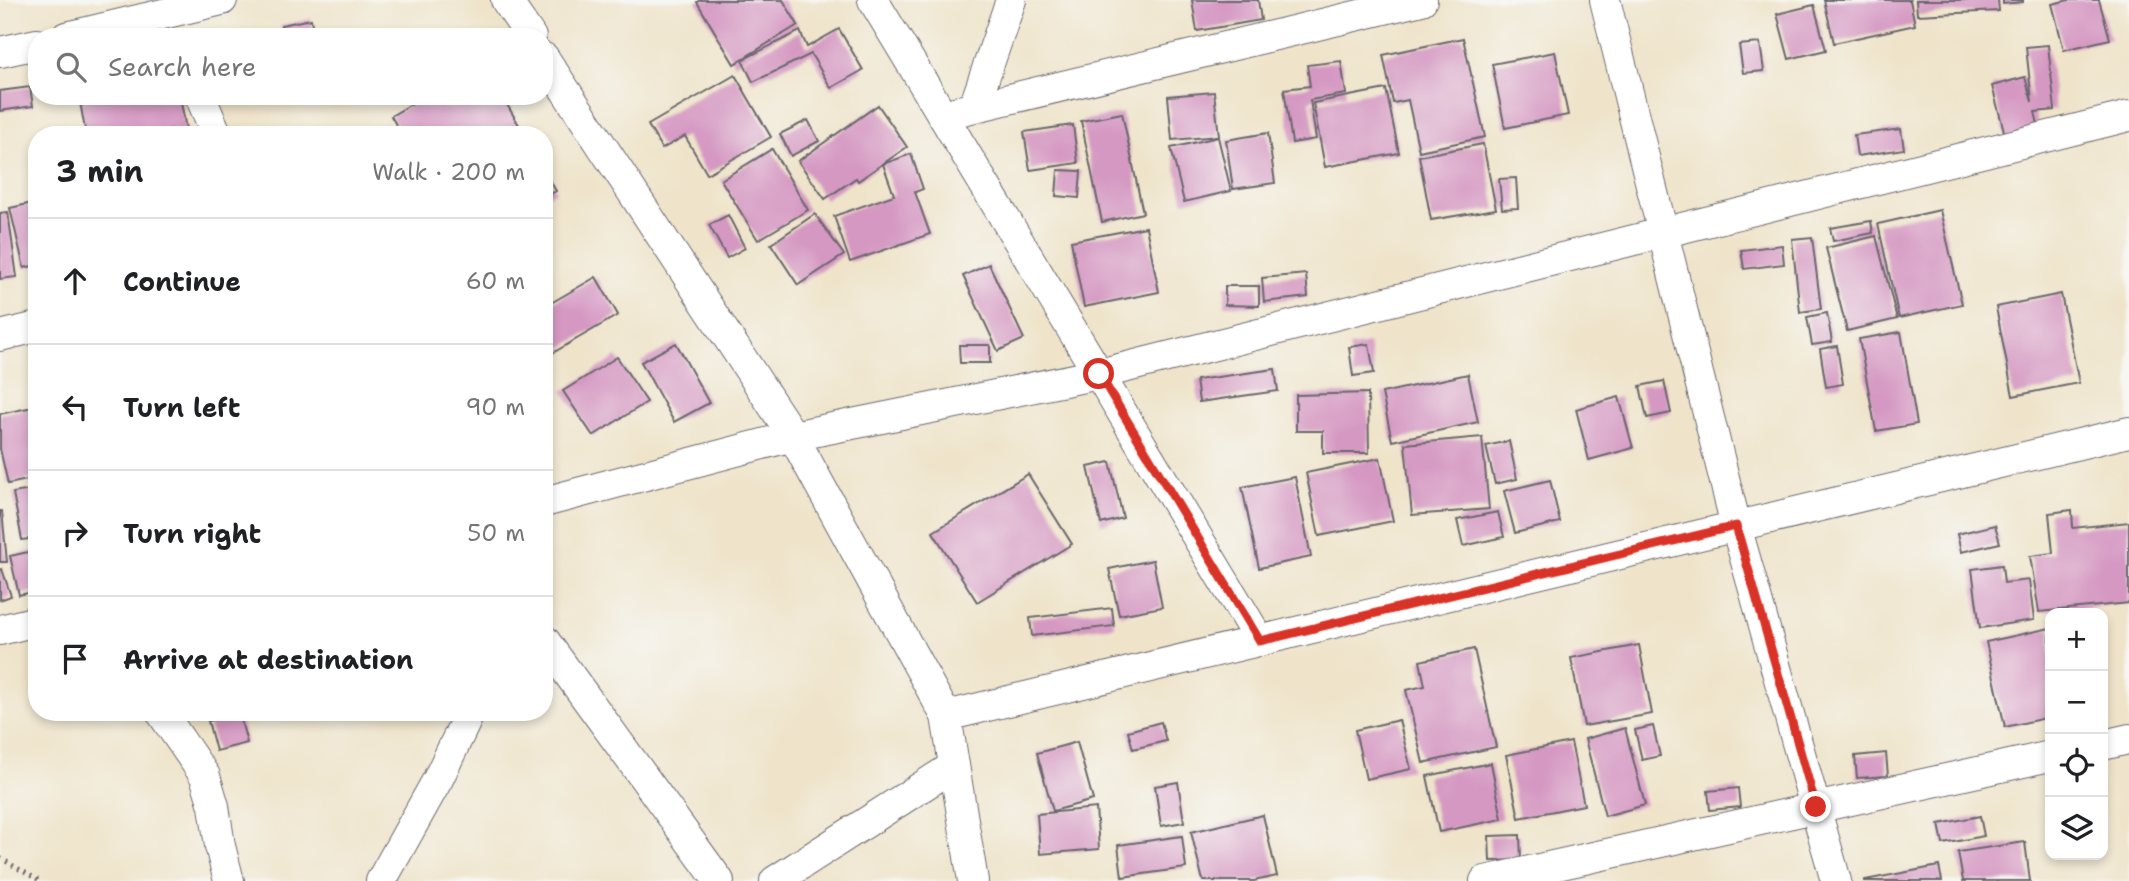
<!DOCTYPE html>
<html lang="en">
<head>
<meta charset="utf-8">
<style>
  :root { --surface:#fff; --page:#f6f6f6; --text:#202124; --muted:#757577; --line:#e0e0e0 }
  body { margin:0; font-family:"Shantell Sans",sans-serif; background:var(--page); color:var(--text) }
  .controls { position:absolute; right:21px; bottom:21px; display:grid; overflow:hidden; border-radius:14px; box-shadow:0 4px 10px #0003 }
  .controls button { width:63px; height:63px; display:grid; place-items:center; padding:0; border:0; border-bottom:2px solid var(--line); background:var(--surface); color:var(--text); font:35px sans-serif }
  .stop { position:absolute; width:21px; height:21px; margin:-16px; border:5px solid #d93025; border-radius:50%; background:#fff }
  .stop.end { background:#d93025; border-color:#fff; box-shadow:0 2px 7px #0008 }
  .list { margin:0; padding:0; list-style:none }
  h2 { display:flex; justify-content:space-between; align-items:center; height:91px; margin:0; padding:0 28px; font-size:30px }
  h2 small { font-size:23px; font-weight:400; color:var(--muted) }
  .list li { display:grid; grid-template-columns:46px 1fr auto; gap:21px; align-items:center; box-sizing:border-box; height:126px; padding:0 28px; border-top:2px solid var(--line) }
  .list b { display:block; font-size:26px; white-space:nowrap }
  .list em { font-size:23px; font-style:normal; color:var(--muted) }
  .icon { flex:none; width:38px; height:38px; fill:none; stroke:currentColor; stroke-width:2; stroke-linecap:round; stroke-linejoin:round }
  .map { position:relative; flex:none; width:2129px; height:881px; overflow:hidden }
  .search { position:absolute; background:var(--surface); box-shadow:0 4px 10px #0003; left:28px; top:28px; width:525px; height:77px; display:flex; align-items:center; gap:18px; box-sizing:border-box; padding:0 24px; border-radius:28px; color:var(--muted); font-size:26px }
  .panel { position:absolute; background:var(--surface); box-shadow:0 4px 10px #0003; left:28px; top:126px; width:525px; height:595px; border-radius:28px }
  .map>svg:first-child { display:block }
</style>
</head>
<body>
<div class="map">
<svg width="2129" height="881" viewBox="0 0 2129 881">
  <rect width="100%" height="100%" fill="#f6f6f2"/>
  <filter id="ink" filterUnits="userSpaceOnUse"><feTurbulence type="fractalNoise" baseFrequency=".0143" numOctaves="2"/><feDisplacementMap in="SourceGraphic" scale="14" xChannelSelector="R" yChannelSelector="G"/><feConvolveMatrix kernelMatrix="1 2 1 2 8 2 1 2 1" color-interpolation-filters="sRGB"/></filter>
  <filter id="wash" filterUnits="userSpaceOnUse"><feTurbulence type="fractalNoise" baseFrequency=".00686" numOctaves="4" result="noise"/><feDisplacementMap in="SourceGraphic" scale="28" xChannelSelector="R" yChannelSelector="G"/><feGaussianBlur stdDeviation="1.57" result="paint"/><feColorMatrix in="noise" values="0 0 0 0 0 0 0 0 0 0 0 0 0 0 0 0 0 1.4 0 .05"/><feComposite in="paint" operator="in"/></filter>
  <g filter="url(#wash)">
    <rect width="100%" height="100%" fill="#efe4ca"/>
    <g id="blocks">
      <g fill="#d598c2">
        <polygon points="700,0 783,0 798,25 734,64 697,2"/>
        <polygon points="1192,0 1258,0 1261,20 1197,31"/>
        <polygon points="1824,0 1910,0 1915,25 1834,43"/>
        <polygon points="1916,0 1998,0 1999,11 1917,15"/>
        <polygon points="2003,0 2023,0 2023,2 2003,4"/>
        <polygon points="2069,0 2099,0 2110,39 2064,50 2052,4"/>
        <polygon points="1814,5 1826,50 1789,59 1777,14"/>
        <polygon points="311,19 314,37 283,37 281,25"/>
        <polygon points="357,28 363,37 345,37"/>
        <polygon points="839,29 863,70 831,88 811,54 753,82 742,60 800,31 807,47"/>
        <polygon points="1463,38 1485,137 1419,151 1408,100 1393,103 1383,55"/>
        <polygon points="1760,43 1764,71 1743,73 1739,45"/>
        <polygon points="2048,45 2055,110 2035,112 2041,137 2008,146 1992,86 2025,77 2032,102 2026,47"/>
        <polygon points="1555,52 1568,115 1505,128 1492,64"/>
        <polygon points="1341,61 1346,94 1310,100 1316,139 1292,143 1284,89 1310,86 1307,65"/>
        <polygon points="735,75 771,137 707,174 685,136 662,149 648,125"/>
        <polygon points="30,87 33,106 0,111 0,91"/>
        <polygon points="1386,89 1399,153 1325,167 1313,103"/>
        <polygon points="1214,92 1219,136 1172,140 1168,96"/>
        <polygon points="79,96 180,96 187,135 172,135 171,129 139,135 86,135"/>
        <polygon points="425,96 502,96 519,125 501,135 402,135 391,116"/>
        <polygon points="878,105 907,147 858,181 856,178 825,199 798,161"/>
        <polygon points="1122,113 1143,213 1102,222 1081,121"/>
        <polygon points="808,120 819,141 791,156 780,134"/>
        <polygon points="1073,125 1078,163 1030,170 1024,132"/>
        <polygon points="1901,129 1904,149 1857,156 1854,135"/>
        <polygon points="1268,133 1275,183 1233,189 1226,140"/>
        <polygon points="1218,137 1231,191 1184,202 1171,148"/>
        <polygon points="1483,144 1496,209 1431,220 1419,156"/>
        <polygon points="772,149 808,210 758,240 721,180"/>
        <polygon points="911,154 923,189 915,192 930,234 850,262 834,216 894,195 883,164"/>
        <polygon points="544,170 556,191 544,198"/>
        <polygon points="1058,170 1081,171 1079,198 1056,196"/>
        <polygon points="1516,178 1518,208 1502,209 1499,179"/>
        <polygon points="37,202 37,265 24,268 10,208"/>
        <polygon points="1940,210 1962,304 1899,318 1878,224"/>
        <polygon points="8,212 17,277 0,279 0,213"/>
        <polygon points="815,214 844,255 798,285 771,244"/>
        <polygon points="728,215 745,248 727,258 709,225"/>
        <polygon points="1871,221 1873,233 1833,241 1830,228"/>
        <polygon points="1146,227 1159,292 1084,307 1071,241"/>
        <polygon points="1876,236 1897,319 1847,331 1826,248"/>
        <polygon points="1812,237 1821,309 1800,312 1792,239"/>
        <polygon points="1782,245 1784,264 1744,269 1741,250"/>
        <polygon points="989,264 1024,339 998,351 963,276"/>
        <polygon points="1306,274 1308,297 1264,302 1262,278"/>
        <polygon points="596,277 618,315 544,358 544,307"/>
        <polygon points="544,282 551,293 544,296"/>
        <polygon points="1225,286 1259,286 1259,306 1225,305"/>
        <polygon points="2061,294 2079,383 2013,396 1996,307"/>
        <polygon points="1827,313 1832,342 1812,345 1807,317"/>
        <polygon points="1901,332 1917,424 1876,431 1859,339"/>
        <polygon points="676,343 709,403 674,422 641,362"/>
        <polygon points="1369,344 1374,373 1353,376 1349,347"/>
        <polygon points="959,345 990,345 990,363 960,363"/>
        <polygon points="1837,346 1843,384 1826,387 1820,349"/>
        <polygon points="617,357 647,402 593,436 563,391"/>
        <polygon points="1275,369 1278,391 1199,402 1196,380"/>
        <polygon points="1468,374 1478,422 1392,441 1382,393"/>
        <polygon points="1664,381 1671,413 1647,418 1640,386"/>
        <polygon points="1368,393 1369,453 1323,453 1323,431 1296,431 1296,395"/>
        <polygon points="1619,397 1633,448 1589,460 1576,409"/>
        <polygon points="33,407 37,416 37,478 8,484 0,449 0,414"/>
        <polygon points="1482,437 1489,509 1412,515 1405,444"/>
        <polygon points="1509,441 1517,479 1495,484 1486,446"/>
        <polygon points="1380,458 1393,521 1319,536 1306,473"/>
        <polygon points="1110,462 1123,518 1101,524 1088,467"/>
        <polygon points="1028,474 1072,544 977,602 933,532"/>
        <polygon points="1295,477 1311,557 1259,568 1242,487"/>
        <polygon points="1550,480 1560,522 1515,533 1504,491"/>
        <polygon points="37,489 37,538 22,540 13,493"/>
        <polygon points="2072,510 2073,528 2129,522 2129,603 2039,612 2030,556 2053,553 2049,513"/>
        <polygon points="0,511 2,511 7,562 0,562"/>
        <polygon points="1498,512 1504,537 1463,546 1457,520"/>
        <polygon points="1995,525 2000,543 1961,552 1957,534"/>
        <polygon points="37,550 37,591 19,595 10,556"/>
        <polygon points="1153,560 1162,607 1119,615 1109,569"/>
        <polygon points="2002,565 2004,583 2029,580 2034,620 1980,628 1972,569"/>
        <polygon points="2,569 11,596 0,600 0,570"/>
        <polygon points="1112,608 1114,626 1032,636 1030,618"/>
        <polygon points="2050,628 2050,717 2005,727 1986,642"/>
        <polygon points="1639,645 1652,714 1584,726 1571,658"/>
        <polygon points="1474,649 1496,747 1423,763 1406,690 1425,686 1420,661"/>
        <polygon points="239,713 247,743 216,751 208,721"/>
        <polygon points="1399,720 1411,769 1366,779 1355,730"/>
        <polygon points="1161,722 1166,741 1133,749 1128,731"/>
        <polygon points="1653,726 1660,756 1642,760 1635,730"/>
        <polygon points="1625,728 1645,805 1605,816 1585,739"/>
        <polygon points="1077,742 1093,800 1053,811 1037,753"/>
        <polygon points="1571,742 1584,805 1519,818 1506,755"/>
        <polygon points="1886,753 1888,776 1857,778 1855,756"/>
        <polygon points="1491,763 1502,819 1439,832 1427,776"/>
        <polygon points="1178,782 1184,822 1161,826 1155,786"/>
        <polygon points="1738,788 1740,807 1710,810 1708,791"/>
        <polygon points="1096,808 1099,849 1040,854 1037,814"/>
        <polygon points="1263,815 1277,876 1254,881 1203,881 1191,832"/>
        <polygon points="1980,816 1984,836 1943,844 1939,824"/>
        <polygon points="1520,835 1521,860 1490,861 1489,836"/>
        <polygon points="1182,836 1186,868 1122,877 1118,845"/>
        <polygon points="2025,842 2030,881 1963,881 1958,852"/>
        <polygon points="1939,866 1942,881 1865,881 1865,880"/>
      </g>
    </g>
  </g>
  <g filter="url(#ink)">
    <use href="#blocks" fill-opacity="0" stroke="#6a666d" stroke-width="2"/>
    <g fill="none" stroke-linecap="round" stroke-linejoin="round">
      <defs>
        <g id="street">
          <polyline points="506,0 531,37"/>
          <polyline points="873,0 1260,641"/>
          <polyline points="1605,0 1736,526 1836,881"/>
          <polyline points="66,37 222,0"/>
          <polyline points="0,52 37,44"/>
          <polyline points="544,58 793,436 946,716 973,881"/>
          <polyline points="200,96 217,135"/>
          <polyline points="974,107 1011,0"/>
          <polyline points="942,115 1422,0"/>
          <polyline points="0,336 37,327"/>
          <polyline points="544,502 793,436 1099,374 2129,116"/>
          <polyline points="0,630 37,621"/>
          <polyline points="544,640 719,881"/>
          <polyline points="161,712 205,776 214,806 220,846 229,881"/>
          <polyline points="946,716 2129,432"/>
          <polyline points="2103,745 2129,739"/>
          <polyline points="381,881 438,779 470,712"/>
          <polyline points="775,881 954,766"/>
          <polyline points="1485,881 2050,756"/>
        </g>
      </defs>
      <use href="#street" stroke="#6a666d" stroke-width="32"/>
      <polyline stroke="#6a666d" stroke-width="4.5" stroke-dasharray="2 5" stroke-linecap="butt" points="0,858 40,881"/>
      <use href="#street" stroke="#fff" stroke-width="30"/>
    </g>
  </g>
  <g fill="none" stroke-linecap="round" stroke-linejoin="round" filter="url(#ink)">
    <polyline stroke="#d93025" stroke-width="9" points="1099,374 1260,641 1736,526 1816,807"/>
  </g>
</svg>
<div class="controls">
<button>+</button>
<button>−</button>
<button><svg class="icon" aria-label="locate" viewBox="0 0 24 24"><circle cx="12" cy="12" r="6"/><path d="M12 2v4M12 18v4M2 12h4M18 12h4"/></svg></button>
<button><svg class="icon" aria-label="layers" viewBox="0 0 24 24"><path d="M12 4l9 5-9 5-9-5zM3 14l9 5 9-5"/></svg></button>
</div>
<div class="stop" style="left:1099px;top:374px"></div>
<div class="stop end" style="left:1816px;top:807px"></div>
<div class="search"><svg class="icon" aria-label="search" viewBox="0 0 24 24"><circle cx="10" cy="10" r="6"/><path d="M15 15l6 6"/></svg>Search here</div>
<section class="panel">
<h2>3 min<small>Walk · 200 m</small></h2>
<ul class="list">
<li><svg class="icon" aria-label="ahead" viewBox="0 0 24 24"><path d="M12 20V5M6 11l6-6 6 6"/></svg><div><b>Continue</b></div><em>60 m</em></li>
<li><svg class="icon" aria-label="left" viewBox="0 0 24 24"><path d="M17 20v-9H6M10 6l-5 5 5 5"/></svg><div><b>Turn left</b></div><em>90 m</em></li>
<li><svg class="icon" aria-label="right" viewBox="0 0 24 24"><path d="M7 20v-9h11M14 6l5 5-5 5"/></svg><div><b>Turn right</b></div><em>50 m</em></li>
<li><svg class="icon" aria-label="arrive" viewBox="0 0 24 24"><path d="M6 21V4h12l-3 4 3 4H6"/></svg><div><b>Arrive at destination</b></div></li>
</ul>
</section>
</div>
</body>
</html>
